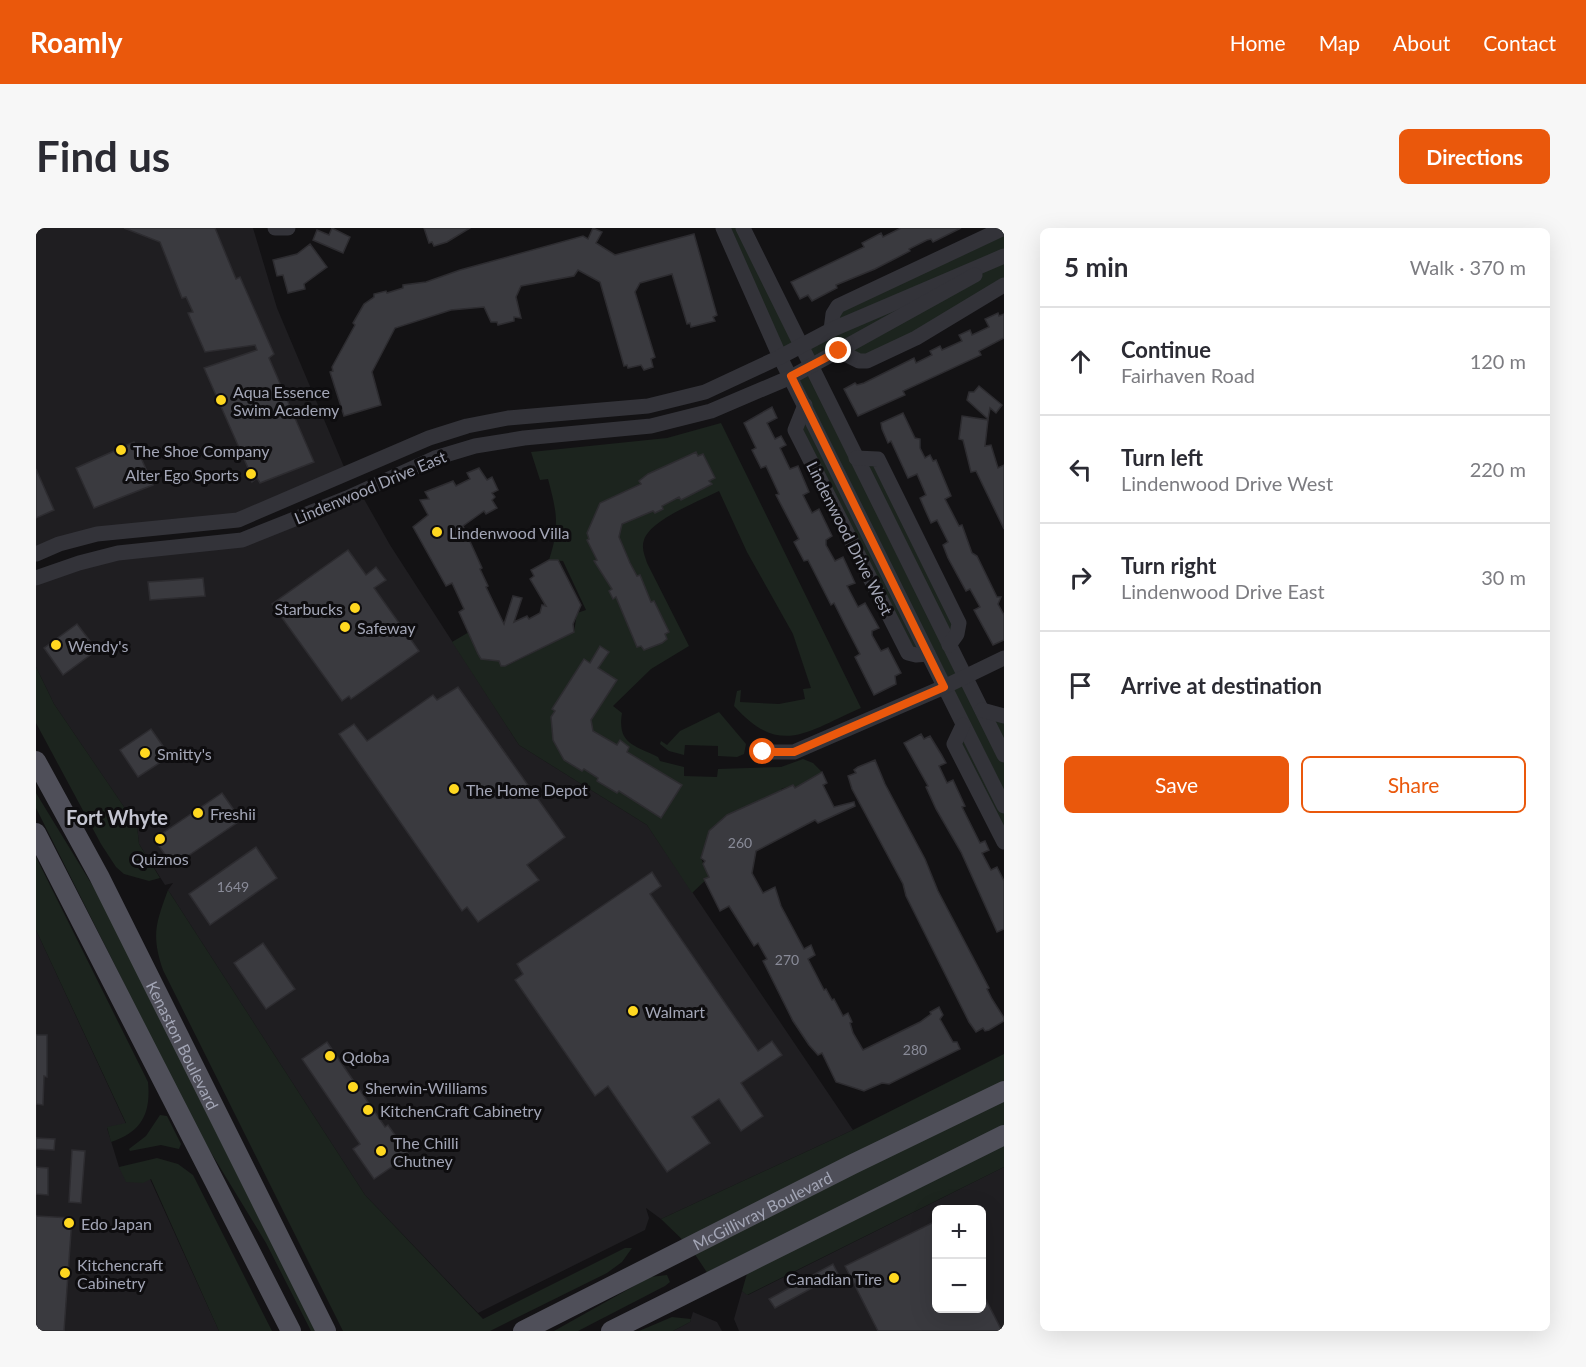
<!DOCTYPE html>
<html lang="en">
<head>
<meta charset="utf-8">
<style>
  :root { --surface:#fff; --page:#f7f7f7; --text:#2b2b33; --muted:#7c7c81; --line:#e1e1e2; --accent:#ea580c }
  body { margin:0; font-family:Lato,sans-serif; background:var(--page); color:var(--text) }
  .controls { position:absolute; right:18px; bottom:18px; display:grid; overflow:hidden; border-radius:9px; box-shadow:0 6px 24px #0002 }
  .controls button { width:54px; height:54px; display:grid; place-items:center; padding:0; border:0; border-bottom:2px solid var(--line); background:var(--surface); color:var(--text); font:30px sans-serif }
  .stop { position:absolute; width:18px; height:18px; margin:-14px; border:4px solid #ea580c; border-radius:50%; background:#fff }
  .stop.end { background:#ea580c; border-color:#fff; box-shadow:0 2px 6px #0008 }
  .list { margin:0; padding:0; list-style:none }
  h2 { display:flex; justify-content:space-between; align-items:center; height:78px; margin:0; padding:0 24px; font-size:26px }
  h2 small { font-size:20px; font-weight:400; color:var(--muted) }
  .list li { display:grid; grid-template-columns:39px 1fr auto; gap:18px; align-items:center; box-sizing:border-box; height:108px; padding:0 24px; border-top:2px solid var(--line) }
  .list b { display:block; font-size:22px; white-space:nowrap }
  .list p { margin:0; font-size:20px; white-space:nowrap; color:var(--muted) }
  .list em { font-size:20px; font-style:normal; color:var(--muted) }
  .actions { display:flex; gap:12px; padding:18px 24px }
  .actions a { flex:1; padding:14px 0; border:2px solid var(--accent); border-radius:9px; text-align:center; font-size:21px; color:var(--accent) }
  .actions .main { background:var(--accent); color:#fff }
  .icon { flex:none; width:33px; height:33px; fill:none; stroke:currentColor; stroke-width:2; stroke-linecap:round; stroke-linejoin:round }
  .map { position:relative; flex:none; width:968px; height:1103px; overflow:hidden; border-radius:9px }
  header { display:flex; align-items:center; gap:36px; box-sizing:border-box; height:84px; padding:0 30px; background:var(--accent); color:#fff }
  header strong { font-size:28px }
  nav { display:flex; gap:33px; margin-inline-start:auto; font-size:21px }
  .intro { display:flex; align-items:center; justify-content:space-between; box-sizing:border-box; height:144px; padding:0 36px }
  h1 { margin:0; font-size:42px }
  .button { padding:15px 27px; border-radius:9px; background:var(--accent); color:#fff; font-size:21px; font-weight:700 }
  main { display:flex; gap:36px; padding:0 36px }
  aside { flex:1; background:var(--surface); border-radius:9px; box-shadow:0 6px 24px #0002 }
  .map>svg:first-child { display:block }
</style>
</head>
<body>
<header>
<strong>Roamly</strong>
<nav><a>Home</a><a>Map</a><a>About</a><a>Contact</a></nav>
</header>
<div class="intro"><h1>Find us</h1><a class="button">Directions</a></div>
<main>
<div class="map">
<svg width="968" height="1103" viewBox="0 0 968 1103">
  <rect width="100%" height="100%" fill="#131214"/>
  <g fill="#1f1e21" fill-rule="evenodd">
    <polygon points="0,0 217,0 241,80 311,246 202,292 61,306 0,326"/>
    <polygon points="324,264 354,317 483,517 611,597 817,902 625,991 610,980 613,990 609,1002 442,1085 329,967 132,662 137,655 129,657 103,616 101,598 18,476 0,439 0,350 25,340 206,312"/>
    <polygon points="0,702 90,896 71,900 83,939 114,951 183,1103 0,1103"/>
    <path d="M 968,939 L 968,1103 L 703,1103 L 698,1091 L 706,1063 L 712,1067 ZM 900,982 L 945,982 L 945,1080 L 900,1080 Z"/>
    <polygon points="657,1084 681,1094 686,1103 637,1103 654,1094"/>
  </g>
  <g fill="#1c241e">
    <polygon points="687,0 707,0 766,118 795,102 797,86 968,0 968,57 831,133 803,123 775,137 820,229 842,231 923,395 913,417 946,482 968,488 968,614 918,516 927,497 892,426 880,427 759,202 769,177 755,149 774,137 765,118 744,129"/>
    <path d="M 685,195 L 825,480 C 771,503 745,530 698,478 L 701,463 L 705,462 L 704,474 L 743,476 L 769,471 L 767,461 L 775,460 L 757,406 L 711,324 L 683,263 C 664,273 615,291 608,312 C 605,320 609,328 611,335 L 653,418 L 615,441 L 577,478 L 586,485 C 581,516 598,517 622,529 L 624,533 L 648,539 L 648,548 L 681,549 L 682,541 L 745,539 L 767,531 L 777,535 L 786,544 L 759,560 L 757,557 L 745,561 L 747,565 L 741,568 L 739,565 L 710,579 L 673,603 L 665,630 L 673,649 L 656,665 L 611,597 L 483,517 L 416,414 L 433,404 L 470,438 L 538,404 L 541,385 L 550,382 L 527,333 L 513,332 C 524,298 521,285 512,251 L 504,252 L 495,224 L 631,210 Z"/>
    <polygon points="0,439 18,476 101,598 103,616 124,650 113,653 88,646 80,639 65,616 0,495"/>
    <polygon points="683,484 710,516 708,526 701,529 682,528 682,518 649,517 648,527 633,523 624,516 625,513 631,517 644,503"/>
    <polygon points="0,565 66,673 282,1103 275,1103 230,1015 163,905 0,580"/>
    <path d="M 0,629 L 112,854 C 115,885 106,904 75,914 L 71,899 L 90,895 L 0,702 Z"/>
    <path d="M 132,662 L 329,967 L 447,1091 L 589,1020 L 596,1020 L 586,1034 L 571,1045 L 454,1103 L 307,1103 L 127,742 C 115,707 120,695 132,662 Z"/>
    <polygon points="968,826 968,939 711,1067 706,1063 714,1035 676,1052 654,1019 625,991 817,902"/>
    <polygon points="124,887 131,888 145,916 143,921 125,917 94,923 93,921 110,908"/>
    <polygon points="121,930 142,936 157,947 236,1103 183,1103 115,951 107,955 90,954 83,939"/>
    <polygon points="631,1047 634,1054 629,1058 542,1103 518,1103 614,1049"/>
    <polygon points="636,1089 655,1091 654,1094 637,1103 603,1103"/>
  </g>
  <g fill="#3a3a3f" stroke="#2d2c30" stroke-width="1.5">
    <polygon points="88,0 179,0 200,51 204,49 238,126 233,130 278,234 224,255 221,250 216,254 212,240 168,140 221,122 219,117 169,124 152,85 157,84 150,69 146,70 124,14"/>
    <polygon points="296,0 314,9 307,25 277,12 281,2 293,7"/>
    <polygon points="388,0 434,0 411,14 398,18 396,14 393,15"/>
    <polygon points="557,0 566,4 560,15 579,27 658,6 681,87 677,89 679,93 655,99 654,95 651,96 636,46 604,55 599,64 619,129 615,131 617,139 608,142 605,137 592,140 591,137 588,138 564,54 542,42 538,48 485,58 480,69 485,90 478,89 478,93 462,97 461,94 455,94 448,79 415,82 359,100 336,144 345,177 308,188 294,144 297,143 296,139 319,97 317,95 328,76 338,69 338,66 350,63 351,65 367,60 367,57 390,54 424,42 547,8 552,11"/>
    <polygon points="865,0 925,0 897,14 895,11 891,12 873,21 874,23 839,41 800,57 801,60 776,73 772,67 764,71 755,54 828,19 826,15 845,5 847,9"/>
    <polygon points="274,16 291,39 268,56 269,61 252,65 247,47 241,48 237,32 261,26"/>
    <polygon points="962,85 963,88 968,86 968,110 943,123 945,127 867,163 869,167 822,188 808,161 819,155 821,157 828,155 878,130 880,135 896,127 894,123 904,118 906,122 926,113 923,107 934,102 936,107 953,99 949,91"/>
    <polygon points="943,158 966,177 960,185 954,180 952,191 931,172 933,164 938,164"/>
    <polygon points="736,179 741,190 731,195 739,211 745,208 750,217 744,220 754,241 762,238 773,264 767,267 776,285 783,281 796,308 790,312 790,317 799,333 807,329 819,355 811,358 822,379 829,375 843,400 836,403 836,407 845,423 852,420 865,445 859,448 860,456 838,467 819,429 824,426 808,395 798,375 795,377 772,332 768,333 758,314 763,311 740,267 743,266 730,238 725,240 716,222 720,220 708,195"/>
    <polygon points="867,185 879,210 884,211 884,220 889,230 894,227 897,233 900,232 915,268 909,271 923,298 926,297 936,325 941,328 961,369 965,369 962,376 968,387 968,412 957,417 938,382 944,379 934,361 930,363 912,330 907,317 912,314 901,292 895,295 890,284 884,270 890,267 881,246 872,250 855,213 852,215 846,201 845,195"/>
    <polygon points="926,188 952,192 949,218 955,217 962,240 968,237 968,301 940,243 935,244 927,212 923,211"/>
    <polygon points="98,214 117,257 58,280 40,240"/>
    <polygon points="660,224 662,228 667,226 679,250 673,253 676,256 645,272 643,269 626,278 627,281 619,285 617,283 586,296 583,309 594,335 601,348 604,347 615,374 618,373 633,404 629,406 631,411 626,415 608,422 605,418 601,419 580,369 577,371 573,363 576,361 558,333 561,332 551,312 553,311 551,305 564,275 605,256 603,253 612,246"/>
    <polygon points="443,240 451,252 456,249 462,262 456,265 459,269 456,272 461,280 450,286 448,283 427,298 446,340 444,341 452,358 450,359 468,396 477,368 486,370 478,394 491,388 493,391 504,385 506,377 510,378 494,351 498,348 495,342 513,332 522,332 545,377 537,396 538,404 469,438 465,438 463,433 445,431 442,426 423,384 428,381 416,355 410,358 377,299 392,287 384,272 393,271 389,264 417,253 420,258 434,251 431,245"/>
    <polygon points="0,241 18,282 0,290"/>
    <polygon points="312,322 330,347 340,339 350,352 338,360 383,423 315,471 313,468 306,473 236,376"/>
    <polygon points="167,350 169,368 114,372 112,354"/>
    <polygon points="41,396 61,422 27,447 8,420"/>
    <polygon points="564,418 573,424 562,440 581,452 555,492 557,503 581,517 584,512 593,519 591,524 646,557 625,590 583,563 581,565 561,553 562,550 548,541 546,543 528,532 517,512 515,489 519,483 516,481 548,431 554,435"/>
    <polygon points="422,459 529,609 491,637 503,652 442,694 431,679 426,683 303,506 318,496 331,513 397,467 401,472"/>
    <polygon points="115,501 134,528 102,549 84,522"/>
    <polygon points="885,506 888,511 894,508 905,526 910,535 903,538 911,555 917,552 929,578 926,579 944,615 949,613 953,622 946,625 955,642 961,639 968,653 968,701 961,704 925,624 900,581 890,559 892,558 868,515"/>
    <polygon points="839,532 849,556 889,631 902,663 953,760 951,761 956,771 968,790 968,793 953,802 949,803 947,800 940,804 933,794 870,668 867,656 816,561 812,548 820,545 818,542 822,539"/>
    <polygon points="786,544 791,555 787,557 798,579 818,574 819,578 782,595 779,592 720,623 716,645 727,665 739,659 745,678 768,721 775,717 779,727 772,731 788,762 790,761 796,772 798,771 807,788 812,785 816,794 814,795 817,805 827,822 884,794 895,786 894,784 903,779 907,787 904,791 917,814 921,814 924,821 853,856 846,855 828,863 800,854 786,825 782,827 773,817 757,793 727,733 731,731 722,715 718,718 693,678 684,683 668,651 673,649 667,636 669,633 665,630 673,603 691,587 757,557 759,560"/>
    <polygon points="186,565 205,592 137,638 118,611"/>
    <polygon points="220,619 241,650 174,697 153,666"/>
    <polygon points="616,644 625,658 614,666 722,823 736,813 746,827 705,855 727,888 705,903 683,871 656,889 674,915 631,944 572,858 559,868 479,752 487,746 481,736"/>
    <polygon points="227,715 259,761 230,781 198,735"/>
    <polygon points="0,807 11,807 11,849 8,848 7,877 0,876"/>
    <polygon points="291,814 349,899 352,897 373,927 338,951 317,921 324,916 266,831"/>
    <polygon points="0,910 19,911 18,922 0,921"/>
    <polygon points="36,922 49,923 45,975 33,974"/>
    <polygon points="0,939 12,940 12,967 0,966"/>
    <polygon points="0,988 36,990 28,1103 0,1103"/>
    <polygon points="900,993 900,1080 945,1080 945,1062 966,1103 842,1103 809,1038"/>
    <polygon points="797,1036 802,1046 739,1080 733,1071"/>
  </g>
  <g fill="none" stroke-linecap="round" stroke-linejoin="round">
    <g stroke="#333339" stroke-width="15">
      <polyline points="239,0 252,0"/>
      <polyline points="687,0 744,129 968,578"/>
      <polyline points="707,0 968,527"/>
      <polyline points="795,102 797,86 802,78 968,0"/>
      <polyline points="803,123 823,133 831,133 880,110 968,57"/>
      <polyline points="769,177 759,202 872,425 880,427 892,426"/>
      <polyline points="820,230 842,231 923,395 921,406 913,417"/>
      <polyline points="0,326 23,316 61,306 202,292 393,210 431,198 472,190 612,178 669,164 744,129 795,102 968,28"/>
      <polyline points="0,350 43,335 82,325 206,312 311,270 399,230 439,218 488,210 615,198 675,183 755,149 939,47"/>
      <polyline points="946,482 968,488"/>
      <polyline points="927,497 918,516 968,614"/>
      <polyline points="727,524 758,524 908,459 968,430"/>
    </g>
    <g stroke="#4f4f59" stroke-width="20">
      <path id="s1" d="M 0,533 L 63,648 L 290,1103"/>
      <polyline points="0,605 255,1103"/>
      <path id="s2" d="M 487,1103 L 817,936 L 968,863"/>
      <polyline points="575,1103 968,907"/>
    </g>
  </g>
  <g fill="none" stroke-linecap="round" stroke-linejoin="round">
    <polyline stroke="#ea580c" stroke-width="8" points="727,524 758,524 908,459 755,148 803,123"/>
  </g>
  <g fill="#ffd820" stroke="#0e0d0f" stroke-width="2">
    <circle cx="185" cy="172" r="6"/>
    <circle cx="85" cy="222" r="6"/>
    <circle cx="215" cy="246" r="6"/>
    <circle cx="401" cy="304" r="6"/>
    <circle cx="319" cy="380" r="6"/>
    <circle cx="309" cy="399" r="6"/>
    <circle cx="20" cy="417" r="6"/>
    <circle cx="109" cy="525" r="6"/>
    <circle cx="418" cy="561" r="6"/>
    <circle cx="162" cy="585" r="6"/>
    <circle cx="124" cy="611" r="6"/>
    <circle cx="597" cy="783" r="6"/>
    <circle cx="294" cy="828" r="6"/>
    <circle cx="317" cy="859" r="6"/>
    <circle cx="332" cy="882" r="6"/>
    <circle cx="345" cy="923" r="6"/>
    <circle cx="33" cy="995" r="6"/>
    <circle cx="29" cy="1045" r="6"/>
    <circle cx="858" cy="1050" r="6"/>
  </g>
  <g text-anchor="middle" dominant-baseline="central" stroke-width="6" stroke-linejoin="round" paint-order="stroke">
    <g font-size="14" fill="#898b98">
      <text x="704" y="614">260</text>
      <text x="197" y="658">1649</text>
      <text x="751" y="731">270</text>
      <text x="879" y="821">280</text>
    </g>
    <g font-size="16" fill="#a3a6b6" stroke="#0e0d0f" text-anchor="start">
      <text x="197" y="163">Aqua Essence<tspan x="197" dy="18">Swim Academy</tspan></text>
      <text x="97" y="222">The Shoe Company</text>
      <text x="203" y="246" text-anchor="end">Alter Ego Sports</text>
      <text x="413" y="304">Lindenwood Villa</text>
      <text x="307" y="380" text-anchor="end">Starbucks</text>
      <text x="321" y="399">Safeway</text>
      <text x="32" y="417">Wendy's</text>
      <text x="121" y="525">Smitty's</text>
      <text x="430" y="561">The Home Depot</text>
      <text x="174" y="585">Freshii</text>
      <text x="124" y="630" text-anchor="middle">Quiznos</text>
      <text x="609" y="783">Walmart</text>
      <text x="306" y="828">Qdoba</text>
      <text x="329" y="859">Sherwin-Williams</text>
      <text x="344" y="882">KitchenCraft Cabinetry</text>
      <text x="357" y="914">The Chilli<tspan x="357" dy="18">Chutney</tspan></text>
      <text x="45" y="995">Edo Japan</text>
      <text x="41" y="1036">Kitchencraft<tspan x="41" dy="18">Cabinetry</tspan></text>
      <text x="846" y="1050" text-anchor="end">Canadian Tire</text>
    </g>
    <g font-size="16" fill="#a3a6b6" stroke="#0e0d0f">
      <text transform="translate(334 259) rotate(-23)">Lindenwood Drive East</text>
      <text transform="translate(814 310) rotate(63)">Lindenwood Drive West</text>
      <text stroke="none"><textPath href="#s1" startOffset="320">Kenaston Boulevard</textPath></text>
      <text stroke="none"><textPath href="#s2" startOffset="268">McGillivray Boulevard</textPath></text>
    </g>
    <g font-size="20" font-weight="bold" fill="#c4c5d1" stroke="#0e0d0f">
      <text x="81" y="589">Fort Whyte</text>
    </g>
  </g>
</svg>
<div class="controls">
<button>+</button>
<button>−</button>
</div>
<div class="stop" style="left:727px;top:524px"></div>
<div class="stop end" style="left:803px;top:123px"></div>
</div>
<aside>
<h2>5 min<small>Walk · 370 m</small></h2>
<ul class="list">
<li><svg class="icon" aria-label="ahead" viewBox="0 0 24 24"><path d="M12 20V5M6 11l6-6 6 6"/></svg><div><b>Continue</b><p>Fairhaven Road</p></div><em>120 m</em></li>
<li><svg class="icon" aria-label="left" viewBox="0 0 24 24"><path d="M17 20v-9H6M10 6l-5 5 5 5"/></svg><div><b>Turn left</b><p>Lindenwood Drive West</p></div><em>220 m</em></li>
<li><svg class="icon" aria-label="right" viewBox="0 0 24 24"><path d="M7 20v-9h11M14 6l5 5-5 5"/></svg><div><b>Turn right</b><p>Lindenwood Drive East</p></div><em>30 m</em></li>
<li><svg class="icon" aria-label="arrive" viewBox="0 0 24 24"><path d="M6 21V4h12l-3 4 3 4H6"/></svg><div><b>Arrive at destination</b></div></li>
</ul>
<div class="actions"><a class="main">Save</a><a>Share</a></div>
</aside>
</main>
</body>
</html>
